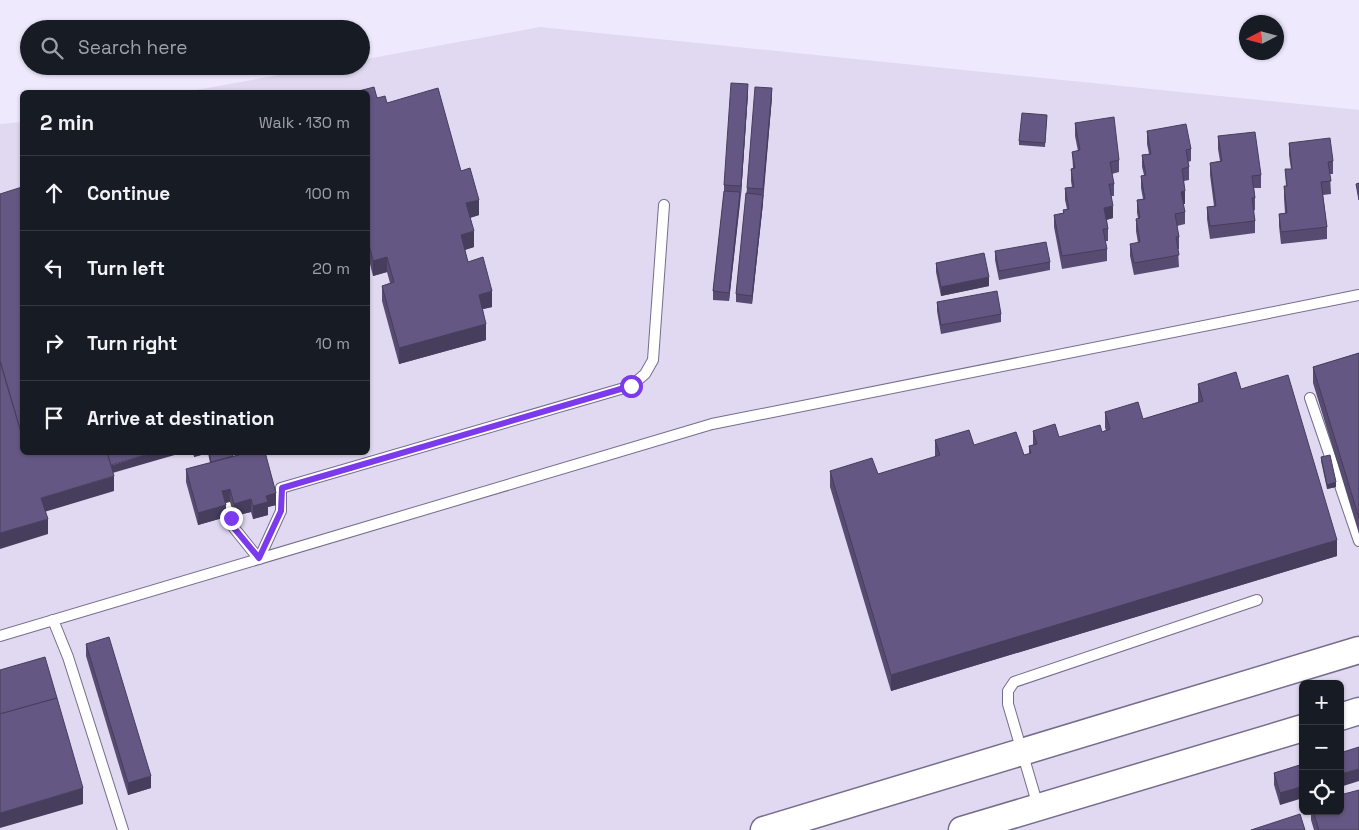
<!DOCTYPE html>
<html lang="en">
<head>
<meta charset="utf-8">
<style>
  :root { --surface:#171b24; --page:#20242c; --text:#f1f3f6; --muted:#9ea1a6; --line:#363941 }
  body { margin:0; font-family:"Space Grotesk",sans-serif; background:var(--page); color:var(--text) }
  .controls { position:absolute; right:15px; bottom:15px; display:grid; overflow:hidden; border-radius:8px; box-shadow:0 1px 4px #0004 }
  .controls button { width:45px; height:45px; display:grid; place-items:center; padding:0; border:0; border-bottom:1px solid var(--line); background:var(--surface); color:var(--text); font:25px sans-serif }
  .compass { position:absolute; left:1239px; top:15px; width:45px; height:45px; border-radius:50%; background:var(--surface); box-shadow:0 1px 4px #0004; rotate:264deg }
  .stop { position:absolute; width:15px; height:15px; margin:-11px; border:4px solid #7c3aed; border-radius:50%; background:#fff }
  .stop.end { background:#7c3aed; border-color:#fff; box-shadow:0 1px 5px #0008 }
  .list { margin:0; padding:0; list-style:none }
  h2 { display:flex; justify-content:space-between; align-items:center; height:65px; margin:0; padding:0 20px; font-size:21px }
  h2 small { font-size:16px; font-weight:400; color:var(--muted) }
  .list li { display:grid; grid-template-columns:32px 1fr auto; gap:15px; align-items:center; box-sizing:border-box; height:75px; padding:0 20px; border-top:1px solid var(--line) }
  .list b { display:block; font-size:19px; white-space:nowrap }
  .list em { font-size:16px; font-style:normal; color:var(--muted) }
  .icon { flex:none; width:28px; height:28px; fill:none; stroke:currentColor; stroke-width:2; stroke-linecap:round; stroke-linejoin:round }
  .map { position:relative; flex:none; width:1359px; height:830px; overflow:hidden }
  .search { position:absolute; background:var(--surface); box-shadow:0 1px 4px #0004; left:20px; top:20px; width:350px; height:55px; display:flex; align-items:center; gap:12px; box-sizing:border-box; padding:0 18px; border-radius:28px; color:var(--muted); font-size:19px }
  .panel { position:absolute; background:var(--surface); box-shadow:0 1px 4px #0004; left:20px; top:90px; width:350px; height:365px; border-radius:8px }
  .map>svg:first-child { display:block }
</style>
</head>
<body>
<div class="map">
<svg width="1359" height="830" viewBox="0 0 1359 830">
  <rect width="100%" height="100%" fill="#efe9fe"/>
  <path fill="#e0d9f1" fill-rule="evenodd" d="M 540,27 L 1359,110 L 1359,830 L 0,830 L 0,124 L 22,122 L 22,452 L 368,452 L 368,92 L 185,92 L 329,66 L 361,66 L 361,60 ZM 1303,684 L 1340,684 L 1340,811 L 1303,811 Z"/>
  <g fill="none" stroke-linecap="round" stroke-linejoin="round">
    <defs>
      <g id="service">
        <polyline points="1310,398 1359,541"/>
        <polyline points="227,502 234,528 259,559 281,511 281,488 631,386 645,374 653,360 664,205"/>
        <polyline points="53,620 68,657 123,830"/>
        <polyline points="0,636 712,424 1359,295"/>
        <polyline points="1038,806 1008,704 1008,691 1014,682 1257,600"/>
      </g>
      <g id="tertiary">
        <polyline points="1340,717 1359,711"/>
        <polyline points="764,830 1359,650"/>
        <polyline points="962,830 1303,728"/>
      </g>
    </defs>
    <use href="#service" stroke="#766d8c" stroke-width="12"/>
    <use href="#tertiary" stroke="#766d8c" stroke-width="29"/>
    <use href="#service" stroke="#fff" stroke-width="10"/>
    <use href="#tertiary" stroke="#fff" stroke-width="26"/>
  </g>
  <g fill="#574b71">
    <polygon points="368,92 387,103 461,171 479,215 470,218 474,247 465,250 468,262 492,307 483,309 486,340 399,364 382,301 382,286 390,283 387,272 373,276 368,256"/>
    <polygon points="748,93 741,195 729,301 713,300 713,291 724,192 724,185"/>
    <polygon points="772,97 763,203 752,304 736,302 736,294 747,188"/>
    <polygon points="1047,115 1045,147 1019,145 1019,141"/>
    <polygon points="1075,123 1119,160 1119,172 1112,174 1114,184 1114,196 1111,196 1113,218 1107,220 1108,229 1108,241 1105,241 1107,249 1107,261 1062,269 1054,227 1054,215 1063,213 1063,210 1067,209 1065,200 1065,188 1072,187 1071,181 1071,169 1073,168 1072,152 1078,151 1075,136"/>
    <polygon points="1147,131 1191,149 1191,161 1188,162 1189,167 1189,180 1184,181 1185,204 1183,204 1185,212 1185,224 1177,226 1179,237 1179,249 1178,249 1179,267 1134,275 1130,256 1130,244 1138,243 1136,231 1136,219 1138,218 1137,213 1137,200 1143,199 1141,188 1141,176 1144,175 1142,167 1142,155 1149,154 1147,144"/>
    <polygon points="1218,136 1261,175 1261,188 1254,188 1255,198 1255,210 1253,211 1255,221 1255,233 1210,239 1207,219 1207,207 1214,206 1210,175 1210,163 1220,161 1218,149"/>
    <polygon points="1289,143 1333,161 1333,174 1330,174 1331,194 1323,195 1327,227 1327,239 1281,244 1279,226 1279,214 1285,213 1284,198 1284,186 1286,186 1285,169 1291,169 1289,155"/>
    <polygon points="995,251 1050,262 1050,270 999,280 995,260"/>
    <polygon points="936,263 989,286 941,296 936,272"/>
    <polygon points="937,302 1001,314 1001,322 941,334 937,311"/>
    <polygon points="1359,353 1359,534 1313,383 1313,367"/>
    <polygon points="1198,384 1241,389 1337,556 891,691 830,487 830,471 878,474 935,457 935,440 974,445 1024,455 1029,454 1029,446 1033,445 1033,431 1059,437 1102,432 1106,430 1105,428 1105,412 1143,419 1198,402"/>
    <polygon points="193,452 232,452 233,456 236,455 235,452 265,452 276,505 268,507 268,515 253,519 251,512 234,516 230,502 227,502 226,503 226,517 198,525 186,482 186,469 210,463 208,453 194,457"/>
    <polygon points="1321,457 1336,487 1327,489 1321,461"/>
    <polygon points="86,644 151,788 128,795 86,656"/>
    <polygon points="1303,764 1280,805 1274,785 1274,773"/>
    <polygon points="1311,811 1340,811 1359,830 1314,830 1311,820"/>
  </g>
  <g fill="#473d5c">
    <polygon points="748,84 748,93 741,195 741,186"/>
    <polygon points="772,88 772,97 763,197 763,189"/>
    <polygon points="1185,191 1185,204 1181,204 1181,192"/>
    <polygon points="740,192 740,201 729,301 729,293"/>
    <polygon points="763,195 763,203 752,304 752,296"/>
    <polygon points="479,200 479,215 466,219 466,203"/>
    <polygon points="1113,206 1113,218 1104,220 1104,208"/>
    <polygon points="474,231 474,247 461,251 461,235"/>
    <polygon points="387,257 387,272 373,276 373,261"/>
    <polygon points="989,277 989,286 941,296 941,287"/>
    <polygon points="492,291 492,307 479,310 479,295"/>
    <polygon points="486,324 486,340 399,364 399,348"/>
    <polygon points="155,452 185,452 109,474 109,466"/>
    <polygon points="194,452 208,452 208,453 194,457"/>
    <polygon points="114,476 114,491 41,513 41,498"/>
    <polygon points="1336,482 1336,487 1327,489 1327,485"/>
    <polygon points="230,489 230,502 222,504 222,491"/>
    <polygon points="276,493 276,505 268,507 268,515 253,519 253,506 266,496"/>
    <polygon points="251,499 251,512 234,516 234,504"/>
    <polygon points="226,505 226,517 198,525 198,513"/>
    <polygon points="48,519 48,534 0,549 0,533"/>
    <polygon points="1337,540 1337,556 891,691 891,675"/>
    <polygon points="1359,769 1359,781 1340,787 1340,774"/>
    <polygon points="151,776 151,788 128,795 128,783"/>
    <polygon points="1303,786 1303,798 1280,805 1280,793"/>
    <polygon points="83,788 83,804 0,828 0,813"/>
  </g>
  <g fill="#655783" stroke="#473d5c">
    <polygon points="731,83 748,84 741,186 724,185"/>
    <polygon points="374,87 377,98 385,96 387,103 438,88 461,171 470,168 479,200 466,203 474,231 461,235 468,262 483,257 492,291 479,295 486,324 399,348 382,286 394,282 387,257 373,261 368,240 368,92 355,92"/>
    <polygon points="755,87 772,88 763,189 747,188"/>
    <polygon points="1022,113 1047,115 1045,143 1019,141"/>
    <polygon points="1114,117 1119,160 1110,162 1114,184 1109,184 1113,206 1104,208 1108,229 1103,229 1107,249 1062,256 1054,215 1064,213 1063,210 1069,209 1065,188 1074,187 1071,169 1075,168 1072,152 1080,150 1075,123"/>
    <polygon points="1186,124 1191,149 1186,150 1189,167 1182,169 1185,191 1181,192 1185,212 1175,214 1179,237 1176,237 1179,255 1134,263 1130,244 1140,242 1136,219 1140,218 1137,200 1145,199 1141,176 1146,175 1142,155 1151,154 1147,131"/>
    <polygon points="1255,132 1261,175 1252,176 1255,198 1252,198 1255,221 1210,226 1207,207 1216,206 1210,163 1222,161 1218,136"/>
    <polygon points="1330,138 1333,161 1328,162 1331,181 1321,182 1327,227 1281,232 1279,214 1287,213 1284,186 1287,186 1285,169 1292,169 1289,143"/>
    <polygon points="1359,183 1359,200 1356,184"/>
    <polygon points="22,187 22,436 0,360 0,194"/>
    <polygon points="724,191 740,192 729,293 713,291"/>
    <polygon points="746,193 763,195 752,296 736,294"/>
    <polygon points="1046,242 1050,262 999,271 995,251"/>
    <polygon points="984,253 989,277 941,287 936,263"/>
    <polygon points="997,291 1001,314 941,325 937,302"/>
    <polygon points="1359,353 1359,518 1313,367"/>
    <polygon points="0,362 22,436 22,452 107,452 114,476 41,498 48,519 0,533"/>
    <polygon points="1236,372 1241,389 1288,375 1337,540 891,675 830,471 872,458 878,474 940,455 935,440 969,430 974,445 1016,432 1024,455 1031,453 1029,446 1037,444 1033,431 1055,424 1059,437 1100,425 1102,432 1110,429 1105,412 1138,402 1143,419 1203,401 1198,384"/>
    <polygon points="107,452 155,452 111,465"/>
    <polygon points="209,452 232,452 233,456 211,462"/>
    <polygon points="239,452 265,452 276,493 266,496 268,502 253,506 251,499 234,504 230,489 227,490 222,491 226,505 198,513 186,469 239,455"/>
    <polygon points="1330,455 1336,482 1327,485 1321,457"/>
    <polygon points="109,637 151,776 128,783 86,644"/>
    <polygon points="45,657 57,698 0,714 0,670"/>
    <polygon points="57,698 83,788 0,813 0,714"/>
    <polygon points="1359,747 1359,769 1340,774 1340,753"/>
    <polygon points="1303,764 1303,786 1280,793 1274,773"/>
    <polygon points="1359,790 1359,830 1319,830 1313,811 1340,811 1340,795"/>
    <polygon points="1300,814 1305,830 1251,830"/>
  </g>
  <g fill="none" stroke-linecap="round" stroke-linejoin="round">
    <polyline stroke="#7c3aed" stroke-width="6" points="231,518 234,528 259,558 281,511 282,488 631,386"/>
  </g>
</svg>
<div class="controls">
<button>+</button>
<button>−</button>
<button><svg class="icon" aria-label="locate" viewBox="0 0 24 24"><circle cx="12" cy="12" r="6"/><path d="M12 2v4M12 18v4M2 12h4M18 12h4"/></svg></button>
</div>
<svg class="compass" viewBox="-18 -18 36 36"><path d="M0-13l5 13h-10z" fill="#e53935"/><path d="M0 13l5-13h-10z" fill="#9ea1a6"/></svg>
<div class="stop" style="left:631px;top:386px"></div>
<div class="stop end" style="left:231px;top:518px"></div>
<div class="search"><svg class="icon" aria-label="search" viewBox="0 0 24 24"><circle cx="10" cy="10" r="6"/><path d="M15 15l6 6"/></svg>Search here</div>
<section class="panel">
<h2>2 min<small>Walk · 130 m</small></h2>
<ul class="list">
<li><svg class="icon" aria-label="ahead" viewBox="0 0 24 24"><path d="M12 20V5M6 11l6-6 6 6"/></svg><div><b>Continue</b></div><em>100 m</em></li>
<li><svg class="icon" aria-label="left" viewBox="0 0 24 24"><path d="M17 20v-9H6M10 6l-5 5 5 5"/></svg><div><b>Turn left</b></div><em>20 m</em></li>
<li><svg class="icon" aria-label="right" viewBox="0 0 24 24"><path d="M7 20v-9h11M14 6l5 5-5 5"/></svg><div><b>Turn right</b></div><em>10 m</em></li>
<li><svg class="icon" aria-label="arrive" viewBox="0 0 24 24"><path d="M6 21V4h12l-3 4 3 4H6"/></svg><div><b>Arrive at destination</b></div></li>
</ul>
</section>
</div>
</body>
</html>
